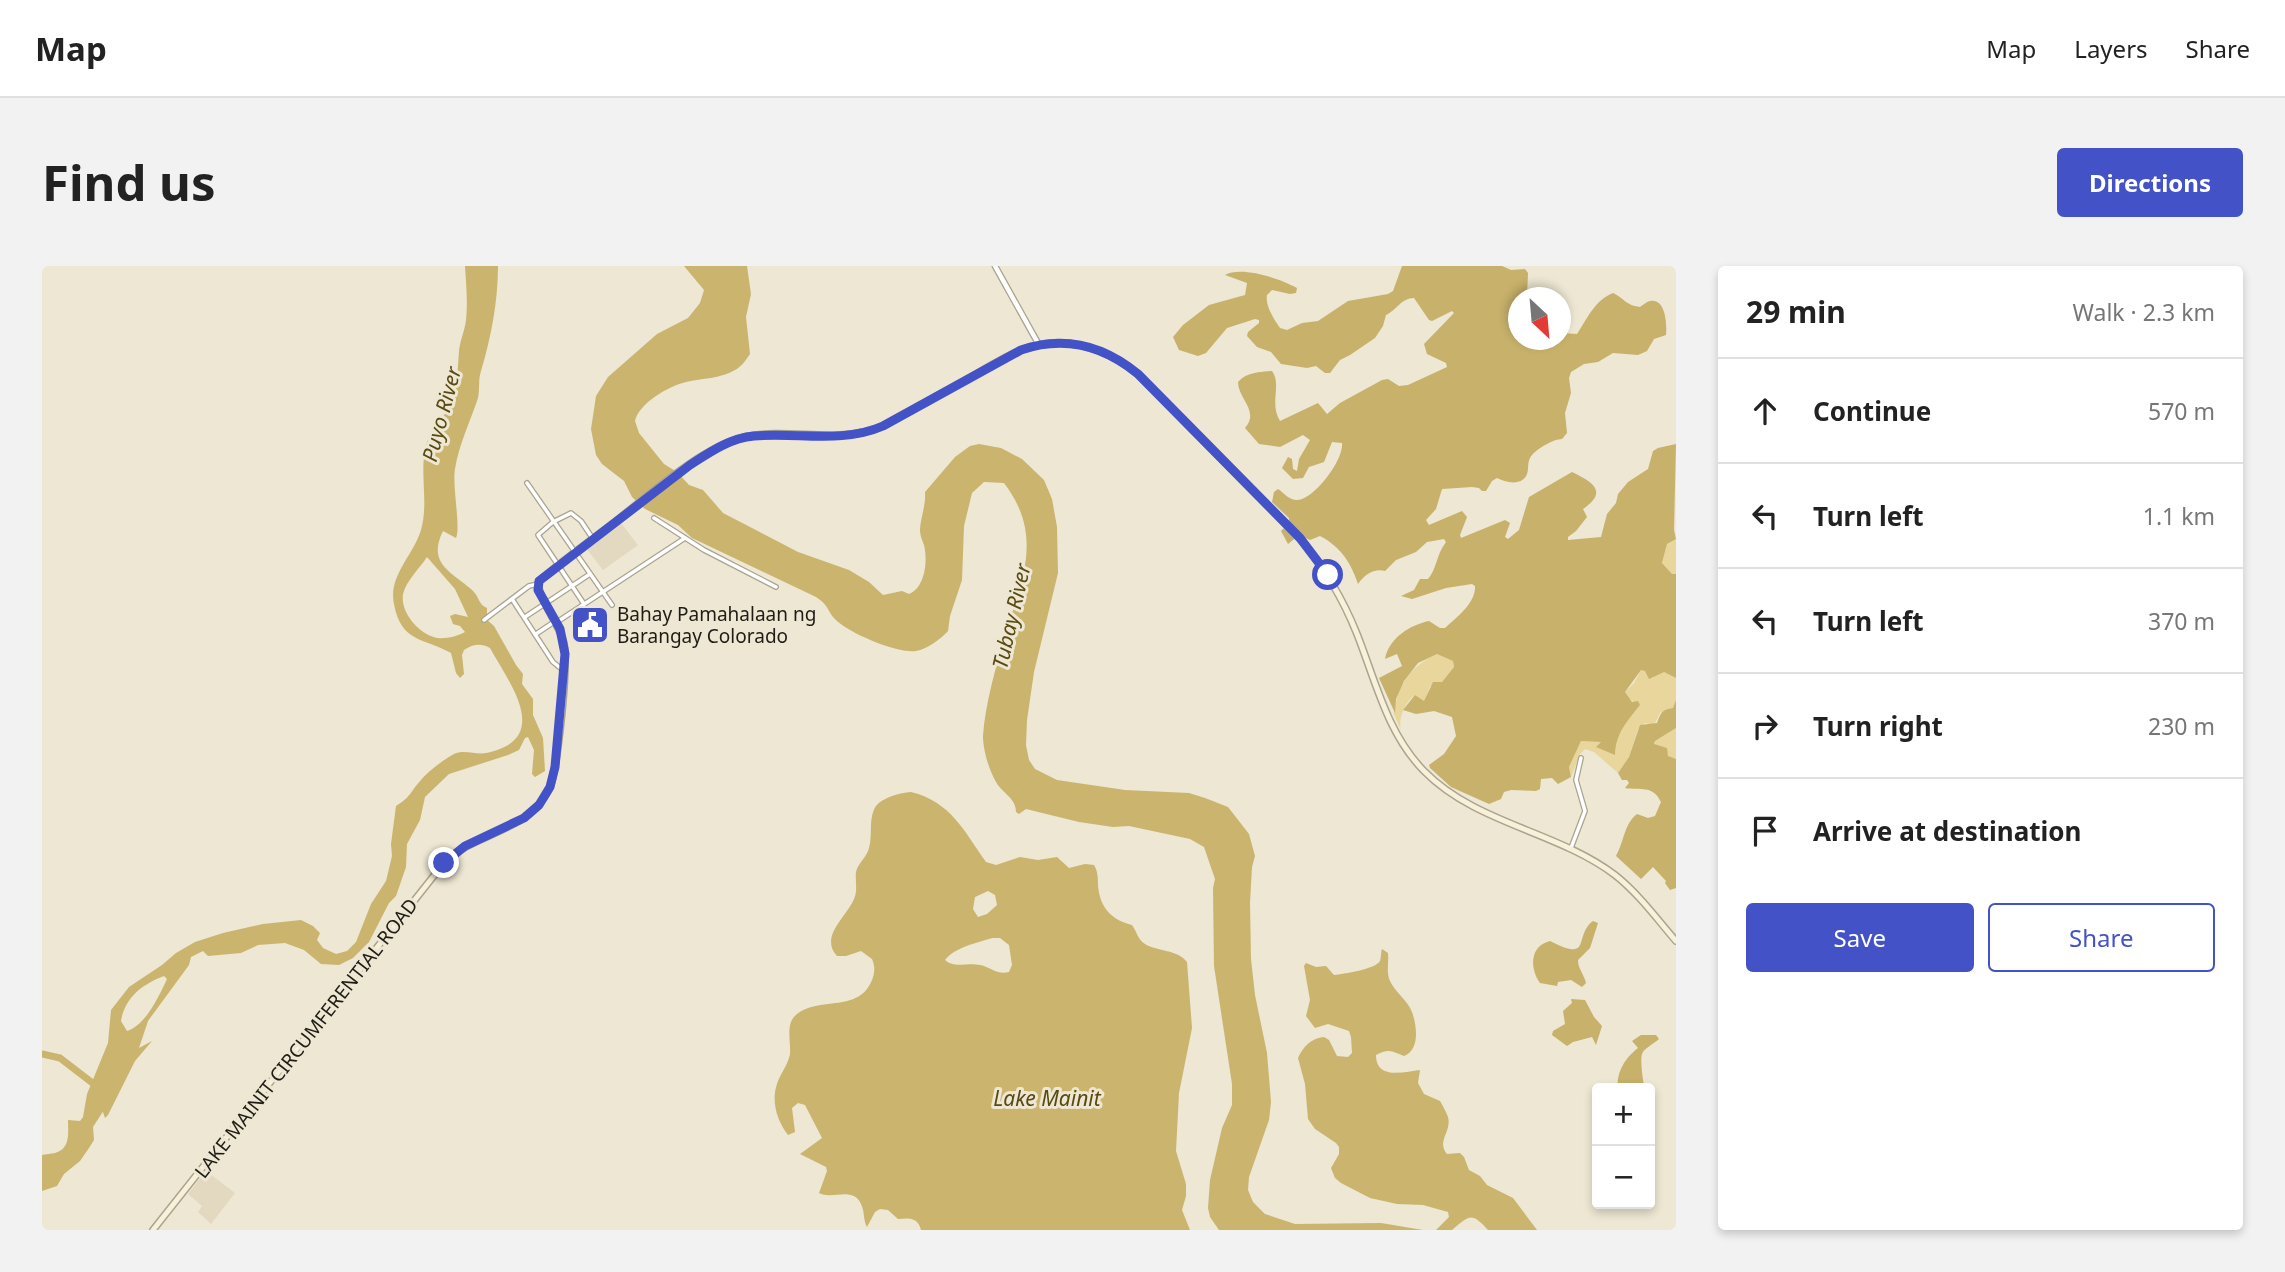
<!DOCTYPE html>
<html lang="en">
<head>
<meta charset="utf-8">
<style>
  :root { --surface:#fff; --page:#f2f2f2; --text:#222; --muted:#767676; --line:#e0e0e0; --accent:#4353c7 }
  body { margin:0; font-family:"Noto Sans",sans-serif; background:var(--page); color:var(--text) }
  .controls { position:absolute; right:21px; bottom:21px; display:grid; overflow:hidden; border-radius:7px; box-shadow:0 4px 10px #0003 }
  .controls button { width:63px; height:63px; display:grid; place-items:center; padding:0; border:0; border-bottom:2px solid var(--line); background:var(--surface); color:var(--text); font:35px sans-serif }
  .compass { position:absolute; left:1466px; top:21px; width:63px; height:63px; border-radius:50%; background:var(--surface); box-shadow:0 4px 10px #0003; rotate:154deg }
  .stop { position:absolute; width:21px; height:21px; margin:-16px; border:5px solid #4353c7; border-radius:50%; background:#fff }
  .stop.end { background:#4353c7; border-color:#fff; box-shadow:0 2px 7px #0008 }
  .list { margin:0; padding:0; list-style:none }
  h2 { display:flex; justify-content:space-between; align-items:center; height:91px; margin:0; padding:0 28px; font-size:30px }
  h2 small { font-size:23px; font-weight:400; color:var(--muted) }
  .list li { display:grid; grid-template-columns:46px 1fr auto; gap:21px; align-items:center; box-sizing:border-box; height:105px; padding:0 28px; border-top:2px solid var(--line) }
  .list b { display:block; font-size:26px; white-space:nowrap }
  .list em { font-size:23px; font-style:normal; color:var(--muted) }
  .actions { display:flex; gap:14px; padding:21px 28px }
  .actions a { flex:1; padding:16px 0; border:2px solid var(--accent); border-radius:7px; text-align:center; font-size:24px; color:var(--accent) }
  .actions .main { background:var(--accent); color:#fff }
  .icon { flex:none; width:38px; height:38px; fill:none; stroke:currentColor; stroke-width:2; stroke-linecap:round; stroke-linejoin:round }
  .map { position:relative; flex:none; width:1634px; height:964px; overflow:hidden; border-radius:7px }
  header { display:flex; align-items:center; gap:42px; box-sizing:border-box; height:98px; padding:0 35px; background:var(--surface); border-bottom:2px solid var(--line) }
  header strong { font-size:33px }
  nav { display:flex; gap:38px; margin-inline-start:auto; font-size:24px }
  .intro { display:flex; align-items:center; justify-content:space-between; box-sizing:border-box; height:168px; padding:0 42px }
  h1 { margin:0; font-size:49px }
  .button { padding:18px 32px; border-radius:7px; background:var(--accent); color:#fff; font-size:24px; font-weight:700 }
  main { display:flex; gap:42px; padding:0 42px }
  aside { flex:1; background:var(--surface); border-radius:7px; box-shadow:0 4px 10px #0003 }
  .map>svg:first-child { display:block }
</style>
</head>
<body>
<header>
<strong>Map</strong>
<nav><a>Map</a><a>Layers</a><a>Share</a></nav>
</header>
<div class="intro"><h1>Find us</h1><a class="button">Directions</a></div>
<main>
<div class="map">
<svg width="1634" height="964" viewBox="0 0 1634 964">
  <rect width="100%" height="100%" fill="#ede7d3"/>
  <g fill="#e2d9c0">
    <polygon points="578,256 596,279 561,304 544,282"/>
    <polygon points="164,905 193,927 169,958 156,946 160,940 146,928"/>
  </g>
  <g fill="#e8d69c">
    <polygon points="1634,273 1634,308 1630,308 1620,297 1625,278"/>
    <path d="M 1395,388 L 1411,395 L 1412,401 L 1400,416 L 1388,420 L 1382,436 L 1373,429 C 1363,436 1356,452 1359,464 L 1351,446 L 1352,447 C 1355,419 1370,399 1395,388 Z"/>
    <path d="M 1599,404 L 1622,406 L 1634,412 L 1634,434 L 1631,442 L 1618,447 L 1612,459 L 1603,457 L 1596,463 L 1587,491 L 1576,507 L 1552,486 L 1543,483 L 1538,488 L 1529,511 L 1527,501 L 1539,475 L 1559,476 L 1555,481 L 1573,488 C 1575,463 1584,458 1598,439 L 1587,433 L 1583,426 L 1592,417 Z"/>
    <polygon points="1634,462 1634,493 1626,491 1625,486 1612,479 1613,475"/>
  </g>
  <g fill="#c7b16b">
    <path d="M 1360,0 L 1460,0 L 1469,4 L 1483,3 L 1486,7 L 1485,30 L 1476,32 L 1476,40 L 1470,52 L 1472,56 L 1476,55 L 1476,74 L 1518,74 L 1519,67 L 1535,68 C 1545,53 1553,34 1571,27 C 1582,32 1583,39 1598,41 C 1601,39 1604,36 1608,35 C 1624,32 1625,59 1624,69 L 1612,73 L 1605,85 L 1596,89 L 1571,87 L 1556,96 L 1542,98 L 1529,106 L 1527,112 L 1529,127 L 1523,147 L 1525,167 L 1520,173 C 1511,173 1492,184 1488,192 C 1485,198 1487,203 1485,208 C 1480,221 1463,216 1455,212 L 1450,215 L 1444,225 L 1440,225 L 1437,222 L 1430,221 L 1400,223 L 1394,243 L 1384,254 L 1387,259 L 1420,245 L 1425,251 L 1418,269 L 1419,272 L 1463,254 L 1468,257 L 1463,271 L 1466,273 L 1477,264 L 1487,231 L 1530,206 C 1550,216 1567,225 1541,243 L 1545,251 L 1534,265 L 1526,271 L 1526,274 L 1559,271 L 1565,248 L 1574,237 L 1576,228 L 1586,216 L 1606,203 L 1611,185 L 1616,182 L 1634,178 L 1632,264 L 1634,273 L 1625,278 L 1620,297 L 1630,308 L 1634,308 L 1634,412 L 1622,406 L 1607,413 L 1603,405 L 1599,404 L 1583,426 L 1590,436 L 1596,435 L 1598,439 C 1585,456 1574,466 1573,489 L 1554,481 L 1559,476 L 1539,475 L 1527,501 L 1529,511 L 1516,518 L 1510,512 L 1499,513 L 1498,523 L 1494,525 L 1469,524 L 1462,526 L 1459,533 L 1447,538 L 1409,521 L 1388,502 L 1387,499 L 1402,488 L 1414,470 L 1410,451 L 1392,445 L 1374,448 L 1361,444 L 1373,429 L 1382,435 L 1391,416 L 1400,416 L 1412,401 L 1411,395 L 1395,388 L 1376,397 L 1362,415 L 1354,433 L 1353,447 L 1337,412 L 1360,400 L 1355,388 L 1343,393 C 1347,372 1368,359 1387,355 L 1398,362 L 1403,362 C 1415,351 1434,337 1433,320 L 1430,318 L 1404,322 L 1370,333 L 1359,330 L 1372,324 L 1378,313 L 1386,313 C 1395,303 1394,289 1404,276 L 1402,273 L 1385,276 L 1374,286 L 1354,294 L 1343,305 C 1332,302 1322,309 1316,318 C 1309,297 1299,281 1278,270 L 1268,274 L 1257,269 L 1246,278 L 1239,265 L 1247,257 L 1247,252 L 1230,236 L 1232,226 L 1236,223 C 1242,227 1246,233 1254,234 C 1271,235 1302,194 1300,177 L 1290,176 L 1282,196 L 1267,201 L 1261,212 L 1251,213 L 1240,202 L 1246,191 L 1250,193 L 1251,203 L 1255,205 L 1257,193 L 1268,174 L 1261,169 L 1238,181 L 1217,178 L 1203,162 C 1218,145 1196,133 1196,116 C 1204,106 1218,106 1230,105 C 1240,118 1227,137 1238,155 L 1276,137 L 1285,148 L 1298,137 L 1340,114 L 1346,113 L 1357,120 L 1366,119 L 1405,101 L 1404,97 L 1385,88 L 1382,78 L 1412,47 L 1410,45 L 1390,55 L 1387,54 L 1372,32 C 1359,32 1355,44 1344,49 L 1341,60 L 1333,72 L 1308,89 L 1298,94 L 1288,107 L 1283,107 L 1274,100 L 1265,102 L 1239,98 L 1229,86 L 1215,81 L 1205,70 L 1206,66 L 1217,57 L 1217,54 L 1213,53 L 1185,62 L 1164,87 L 1156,90 L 1137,84 L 1131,71 L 1141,59 L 1167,39 L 1203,29 L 1205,17 L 1183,9 C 1199,0 1237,12 1255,22 L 1254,27 L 1248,28 L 1230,24 L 1225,29 C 1223,40 1232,53 1238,62 L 1245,64 L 1260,57 L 1276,55 L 1306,35 L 1346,28 L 1351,25 Z"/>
    <path d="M 1634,434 L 1634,462 L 1613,475 L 1612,478 L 1625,482 L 1626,490 L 1634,493 L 1634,622 L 1628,624 L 1623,617 L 1624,615 L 1611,601 L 1599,613 L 1574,590 C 1582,576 1582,558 1595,548 L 1606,552 L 1613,550 L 1619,536 C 1610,518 1599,525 1583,522 L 1587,517 L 1585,514 L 1580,514 L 1576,507 L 1587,491 L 1598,459 L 1615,457 C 1619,447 1619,444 1631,442 Z"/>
    <path d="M 1551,655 L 1556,657 L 1548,682 L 1536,694 C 1536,703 1542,708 1544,717 L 1540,721 L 1529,714 L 1516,716 L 1515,720 L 1498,717 C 1488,703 1487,680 1508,675 C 1551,697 1531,670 1551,655 Z"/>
    <polygon points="1529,733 1543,734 1552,751 1560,760 1554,779 1550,771 1531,776 1525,780 1510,769 1511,765 1523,758 1521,745 1530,737"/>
    <path d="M 1599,769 L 1614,769 L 1617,773 C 1612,778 1602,782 1600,788 C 1598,793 1601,818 1603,822 L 1576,822 C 1574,806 1584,791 1596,782 L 1590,775 Z"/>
  </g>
  <g fill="#cab46e" fill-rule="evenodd">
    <path d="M 423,0 L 456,0 C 456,35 449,72 439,105 C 436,114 438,123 436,132 C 428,156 417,178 413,203 C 410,220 419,262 414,272 L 401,265 C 384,299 412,307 431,325 C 438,332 436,338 445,342 L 445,354 L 452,360 L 474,399 L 481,408 L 480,418 L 491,433 L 491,449 L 501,472 L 503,505 L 493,511 L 490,508 L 492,484 L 486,471 L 483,472 L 477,484 L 466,489 L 407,508 L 383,531 L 378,554 L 365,578 L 364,601 L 354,630 L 347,637 L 327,676 L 311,692 L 297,699 L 279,698 L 262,684 L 243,677 L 216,679 L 199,687 L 166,690 L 161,685 L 149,691 L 147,699 L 106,755 L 97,782 L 110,775 L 93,795 L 66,849 L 63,852 L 61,846 L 60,847 L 51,861 L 52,874 L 47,882 L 38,895 L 22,908 L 15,920 L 0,925 L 0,889 C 4,888 9,888 13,887 C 29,883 26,866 26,854 L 38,855 L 41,851 L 45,828 L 66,777 L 69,744 L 87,721 L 120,699 L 134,687 L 153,676 L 181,667 L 221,658 L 259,654 L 271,660 L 278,667 L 275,674 L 281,682 L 294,688 L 305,685 L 314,676 L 329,638 L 344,615 L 350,590 L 349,578 L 354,540 C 369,531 368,526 379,514 C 385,506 404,492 412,488 C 422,483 434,489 444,487 C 512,473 467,417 448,382 C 439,377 431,378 422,384 L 420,389 L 422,408 L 418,412 L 414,407 L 409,387 C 383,372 359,377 352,338 C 346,310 371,290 379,264 C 387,236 377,207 384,179 C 389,162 405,150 411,133 C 415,117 416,101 417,85 C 418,74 423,64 424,54 C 426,36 424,17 423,0 ZM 385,291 L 413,323 L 426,351 L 413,348 L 408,350 L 411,358 L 418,360 L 423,366 C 416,370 404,373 396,372 C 378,369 358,347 361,328 C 364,315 378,302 385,291 ZM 122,710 L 125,713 C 117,730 104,759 85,765 L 79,755 C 83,731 101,718 122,710 Z"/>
    <path d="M 642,0 L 705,0 L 709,28 L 704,51 L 708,88 C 704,94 699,101 693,104 C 678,113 660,112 644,116 C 627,120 597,137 593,155 L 597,167 L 622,198 L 635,206 L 647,219 L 661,224 L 681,247 L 756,286 L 807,304 L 827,316 L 841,329 L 860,325 L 867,328 C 883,322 886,295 882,279 C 880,273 878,270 878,263 C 879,250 884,239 883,226 L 913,191 L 928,180 L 937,178 L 959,182 L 980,193 L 1002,214 L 1010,233 L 1015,261 L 1016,307 L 992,406 L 985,454 L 984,479 L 987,494 L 993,503 L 1015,514 L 1083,524 L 1147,527 L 1163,532 L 1186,541 L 1207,568 L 1213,590 L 1210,601 L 1208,637 L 1209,693 L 1213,729 L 1225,787 L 1229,836 L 1227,854 L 1207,911 L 1206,924 L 1211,936 L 1223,948 L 1253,958 L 1339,957 L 1381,964 L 1177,964 L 1168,951 L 1166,942 L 1168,914 L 1180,862 L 1190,839 L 1190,818 L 1172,700 L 1171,622 L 1173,613 L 1162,581 L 1148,573 L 1087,560 L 1071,561 L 1037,556 L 984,543 L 977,548 L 974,546 C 974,532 961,528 954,516 C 947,504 941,484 941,470 C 943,439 954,400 963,370 C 979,315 1003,271 962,217 L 942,216 L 930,227 L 922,260 L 920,314 L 908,350 L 906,365 C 899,373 885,383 874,385 C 857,388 809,368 795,355 C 785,346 788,340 774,331 L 650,272 L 636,259 L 603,243 L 590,231 L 582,215 L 560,198 L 554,189 L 549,163 L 554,130 L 566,111 L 615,68 L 646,52 L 658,37 L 662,24 Z"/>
    <path d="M 869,526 C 909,536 922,565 944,596 L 954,599 L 978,591 L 996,594 L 1015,591 L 1027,602 L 1043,598 L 1052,599 C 1056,606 1056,612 1056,620 C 1058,642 1070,654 1090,659 C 1095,666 1096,674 1103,678 C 1116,686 1135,683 1145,696 L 1150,762 L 1137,827 L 1134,885 L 1144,918 L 1144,930 L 1140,944 L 1148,964 L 879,964 C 876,951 867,952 856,953 L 846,944 L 838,943 L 833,946 L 825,961 C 821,954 823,946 819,938 C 811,920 790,934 777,927 L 785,905 L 784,901 L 758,888 L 780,872 L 763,839 L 756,837 L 750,842 L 753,866 L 746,869 C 735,855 729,835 735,818 C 738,808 746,799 748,788 C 749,775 743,757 755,748 C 779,730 817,747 830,714 C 833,706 833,700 830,693 L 819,685 L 804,690 L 795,690 C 777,671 805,650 812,633 C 816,625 813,615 814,606 C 816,597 825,591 827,582 C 831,569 826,552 834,540 C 841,531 858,527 869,526 ZM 946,625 L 953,629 L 955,639 L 945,648 L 936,651 L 931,643 L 933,631 ZM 950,672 L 958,672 L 967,679 L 970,699 L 967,706 C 954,709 949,701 938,699 C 925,696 913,703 903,694 C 913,681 935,677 950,672 Z"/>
    <path d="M 1340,683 L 1346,687 C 1347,696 1344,706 1348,715 C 1353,726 1366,735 1370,746 C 1375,760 1378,784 1362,790 C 1350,785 1346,782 1334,789 C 1334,814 1362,806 1378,804 L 1376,817 L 1382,828 L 1398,835 C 1401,840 1404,846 1406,851 C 1410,866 1394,875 1405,888 L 1418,887 L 1422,891 L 1427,904 L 1438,910 L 1445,919 L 1471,932 L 1495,964 L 1446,964 C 1429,945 1427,950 1410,964 L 1394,964 L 1407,951 L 1406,946 L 1381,939 L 1355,938 L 1328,932 L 1299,917 L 1293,912 L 1289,902 L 1297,888 L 1297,881 L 1294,877 L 1273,863 L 1266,853 L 1263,818 L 1256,792 C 1261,781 1269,772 1282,771 L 1287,774 L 1295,790 L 1306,791 L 1310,787 L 1309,771 L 1307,765 L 1286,758 L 1273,762 L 1264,750 L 1268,734 L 1262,700 L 1264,697 L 1274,701 L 1284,700 L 1292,709 C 1301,708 1334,703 1338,695 C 1339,693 1339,685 1340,683 Z"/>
  </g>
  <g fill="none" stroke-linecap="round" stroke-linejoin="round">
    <polyline stroke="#cab46e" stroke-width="7" points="0,788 18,792 57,822"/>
    <defs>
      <g id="minor">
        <polyline points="485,217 570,339"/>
        <polyline points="612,252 662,284 734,321"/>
        <polyline points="470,333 511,396 522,405"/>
        <polyline points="542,338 496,269 511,256 529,247 539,255 551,273"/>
        <polyline points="483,351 548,308"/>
        <polyline points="442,354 487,320 496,318"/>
        <polyline points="515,356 643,272"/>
        <polyline points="494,368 512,356"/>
        <polyline points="1529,582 1543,545 1534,514 1539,492"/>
      </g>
      <polyline id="tertiary" points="953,0 997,79"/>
      <path id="secondary" d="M 111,964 L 402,597 C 424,575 454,570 480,553 C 492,545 502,535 508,521 C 516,498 526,402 522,378 C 519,360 493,329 497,315 C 521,294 548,275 573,256 C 608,228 660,181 703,171 C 749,161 797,179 841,160 C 870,144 898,128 927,112 C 944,103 961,91 979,84 C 1020,67 1064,82 1096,108 L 1258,273 C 1282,301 1301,333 1315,368 C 1334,416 1345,467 1382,505 C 1434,558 1515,565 1573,609 C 1596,627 1615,653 1634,675"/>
    </defs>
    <use href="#minor" stroke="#a9a390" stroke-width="6"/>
    <use href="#tertiary" stroke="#a9a390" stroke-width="7"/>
    <use href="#secondary" stroke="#a9a390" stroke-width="8"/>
    <use href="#minor" stroke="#fff" stroke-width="3.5"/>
    <use href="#tertiary" stroke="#fff" stroke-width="4.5"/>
    <use href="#secondary" stroke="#f8f0d8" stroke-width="5"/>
  </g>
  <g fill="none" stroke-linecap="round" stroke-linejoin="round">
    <path stroke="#4353c7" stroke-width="9" d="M 402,597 L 423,580 L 482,552 L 497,539 L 508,521 L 513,501 L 523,388 L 518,363 L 496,324 L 497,315 L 648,199 C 668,186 688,172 712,170 C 755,166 800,178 841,160 L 979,84 C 1023,69 1062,80 1096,108 L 1258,272 L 1286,309"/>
  </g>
  <defs>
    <symbol id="civic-square" viewBox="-11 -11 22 22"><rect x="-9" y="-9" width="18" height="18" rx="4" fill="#4353c7" stroke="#ede7d3"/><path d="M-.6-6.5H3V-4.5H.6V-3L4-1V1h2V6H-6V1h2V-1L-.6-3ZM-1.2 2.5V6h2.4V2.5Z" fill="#fff"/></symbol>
  </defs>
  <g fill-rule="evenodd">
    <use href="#civic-square" x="526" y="337" width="44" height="44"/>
  </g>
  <g text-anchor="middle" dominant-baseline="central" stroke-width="6" stroke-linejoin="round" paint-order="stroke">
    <g font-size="19" fill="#1e1c15" stroke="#ede7d3" text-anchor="start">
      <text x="575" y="348">Bahay Pamahalaan ng<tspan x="575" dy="22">Barangay Colorado</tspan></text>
    </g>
    <g font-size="19" fill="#1e1c15" stroke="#ede7d3">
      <text transform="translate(264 772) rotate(-52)">LAKE MAINIT CIRCUMFERENTIAL ROAD</text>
    </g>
    <g font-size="21" font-style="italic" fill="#594912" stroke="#ede7d3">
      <text transform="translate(399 148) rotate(-75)">Puyo River</text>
      <text transform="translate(969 350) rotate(-77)">Tubay River</text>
      <text x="1005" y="832">Lake Mainit</text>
    </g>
  </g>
</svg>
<div class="controls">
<button>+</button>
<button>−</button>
</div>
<svg class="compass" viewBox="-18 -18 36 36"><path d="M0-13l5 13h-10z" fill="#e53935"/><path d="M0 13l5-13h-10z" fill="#767676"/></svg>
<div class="stop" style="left:1286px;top:309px"></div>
<div class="stop end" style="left:402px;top:597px"></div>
</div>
<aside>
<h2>29 min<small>Walk · 2.3 km</small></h2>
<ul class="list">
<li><svg class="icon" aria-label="ahead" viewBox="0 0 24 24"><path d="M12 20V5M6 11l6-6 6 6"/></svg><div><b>Continue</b></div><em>570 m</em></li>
<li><svg class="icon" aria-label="left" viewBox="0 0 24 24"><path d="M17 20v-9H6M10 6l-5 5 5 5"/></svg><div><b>Turn left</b></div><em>1.1 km</em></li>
<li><svg class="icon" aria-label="left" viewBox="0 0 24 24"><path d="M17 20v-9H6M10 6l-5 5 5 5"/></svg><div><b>Turn left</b></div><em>370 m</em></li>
<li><svg class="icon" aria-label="right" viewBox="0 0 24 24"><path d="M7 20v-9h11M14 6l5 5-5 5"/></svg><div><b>Turn right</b></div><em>230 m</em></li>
<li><svg class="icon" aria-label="arrive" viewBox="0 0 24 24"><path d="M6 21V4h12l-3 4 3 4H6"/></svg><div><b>Arrive at destination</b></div></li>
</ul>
<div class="actions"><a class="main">Save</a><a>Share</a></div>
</aside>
</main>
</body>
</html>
